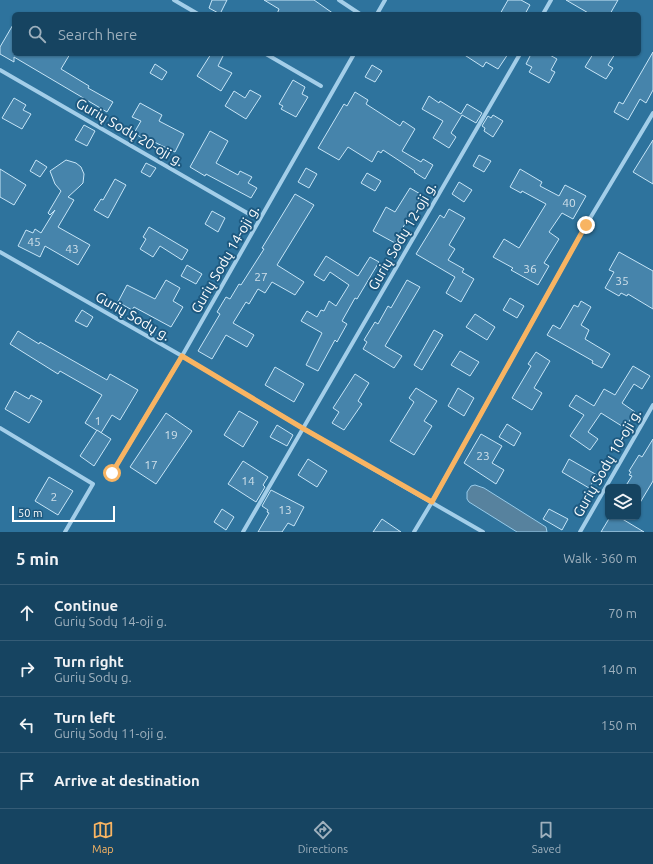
<!DOCTYPE html>
<html lang="en">
<head>
<meta charset="utf-8">
<style>
  :root { --surface:#164461; --page:#234e6a; --text:#f1f3f6; --muted:#9eb0bd; --line:#355c76; --accent:#f8b462 }
  body { margin:0; font-family:Ubuntu,sans-serif; background:var(--page); color:var(--text) }
  .controls { position:absolute; right:12px; bottom:12px; display:grid; overflow:hidden; border-radius:6px; box-shadow:0 1px 3px #0004 }
  .controls button { width:36px; height:36px; display:grid; place-items:center; padding:0; border:0; border-bottom:1px solid var(--line); background:var(--surface); color:var(--text); font:20px sans-serif }
  .scale { position:absolute; left:12px; bottom:10px; width:103px; box-sizing:border-box; padding-left:4px; border:2px solid #fff; border-top:0; font-size:11px; line-height:14px; white-space:nowrap; color:#fff; -webkit-text-stroke:3px #1e5a81; paint-order:stroke }
  .stop { position:absolute; width:12px; height:12px; margin:-9px; border:3px solid #f8b462; border-radius:50%; background:#fff }
  .stop.end { background:#f8b462; border-color:#fff; box-shadow:0 1px 4px #0008 }
  .list { margin:0; padding:0; list-style:none }
  h2 { display:flex; justify-content:space-between; align-items:center; height:52px; margin:0; padding:0 16px; font-size:17px }
  h2 small { font-size:13px; font-weight:400; color:var(--muted) }
  .list li { display:grid; grid-template-columns:26px 1fr auto; gap:12px; align-items:center; box-sizing:border-box; height:56px; padding:0 16px; border-top:1px solid var(--line) }
  .list b { display:block; font-size:15px; white-space:nowrap }
  .list p { margin:0; font-size:13px; white-space:nowrap; color:var(--muted) }
  .list em { font-size:13px; font-style:normal; color:var(--muted) }
  .icon { flex:none; width:22px; height:22px; fill:none; stroke:currentColor; stroke-width:2; stroke-linecap:round; stroke-linejoin:round }
  .map { position:relative; flex:none; width:653px; height:532px; overflow:hidden }
  .search { position:absolute; background:var(--surface); box-shadow:0 1px 3px #0004; left:12px; right:12px; top:12px; height:44px; display:flex; align-items:center; gap:10px; box-sizing:border-box; padding:0 14px; border-radius:6px; color:var(--muted); font-size:15px }
  .sheet { height:276px; background:var(--surface) }
  nav { display:flex; justify-content:space-around; align-items:center; box-sizing:border-box; height:56px; border-top:1px solid var(--line); background:var(--surface); font-size:11px; color:var(--muted) }
  nav a { display:grid; justify-items:center; gap:2px }
  nav .on { color:var(--accent) }
  .map>svg:first-child { display:block }
</style>
</head>
<body>
<div class="map">
<svg width="653" height="532" viewBox="0 0 653 532">
  <rect width="100%" height="100%" fill="#1e5a81"/>
  <path fill="#2e739d" fill-rule="evenodd" d="M 0,0 L 653,0 L 653,532 L 0,532 ZM 14,14 L 639,14 L 639,54 L 14,54 ZM 608,487 L 638,487 L 638,517 L 608,517 Z"/>
  <polygon fill="#57829e" stroke="#97cbea" points="475,485 484,488 546,527 547,532 517,532 469,502 467,499 467,492 471,486"/>
  <g fill="#4684ab" stroke="#c7e5f7">
    <polygon points="212,0 227,0 220,14 209,8"/>
    <polygon points="264,0 314,0 334,14 277,14 279,9"/>
    <polygon points="508,0 521,0 530,5 525,14 500,14"/>
    <polygon points="566,0 618,0 610,14 590,14"/>
    <polygon points="14,23 14,54 70,54 61,69 89,86 88,88 113,102 107,112 14,57 14,62 0,54 0,47"/>
    <polygon points="653,52 653,90 646,103 640,99 628,120 614,112 619,102 623,104"/>
    <polygon points="211,54 224,54 218,66 232,73 221,91 197,76"/>
    <polygon points="463,54 508,54 498,69 486,62 483,67"/>
    <polygon points="531,54 548,54 557,59 551,70 555,72 549,83 529,72 532,67 526,64"/>
    <polygon points="593,54 615,54 608,65 613,68 606,79 585,67"/>
    <polygon points="155,64 167,72 162,80 150,73"/>
    <polygon points="372,65 382,71 375,82 365,77"/>
    <polygon points="293,80 305,87 302,94 308,97 296,117 281,109 283,106 279,104"/>
    <polygon points="250,90 261,96 246,119 225,106 234,91 245,98"/>
    <polygon points="355,92 368,100 366,104 400,126 403,121 415,129 402,151 421,162 423,159 433,165 425,179 414,172 415,171 383,150 381,153 378,151 372,162 348,147 339,160 318,148 344,104 347,106"/>
    <polygon points="429,96 439,103 440,101 461,114 467,104 482,113 476,123 462,115 451,133 456,137 449,148 433,138 443,121 422,109"/>
    <polygon points="14,98 26,105 23,110 31,114 22,129 2,118"/>
    <polygon points="140,103 162,115 159,121 184,134 175,152 148,139 147,141 134,133 141,121 132,117"/>
    <polygon points="493,115 503,121 493,137 484,131 485,128 482,126 488,116 491,118"/>
    <polygon points="84,125 95,131 87,146 75,140"/>
    <polygon points="210,131 228,141 216,163 238,175 240,171 252,177 248,183 257,188 251,198 206,174 205,176 190,167"/>
    <polygon points="653,140 653,184 633,172"/>
    <polygon points="479,155 491,161 484,172 473,166"/>
    <polygon points="36,160 47,167 40,177 30,171"/>
    <polygon points="66,160 76,163 81,167 84,174 83,183 80,186 68,197 74,200 58,227 90,245 78,265 45,246 40,257 18,246 26,230 33,233 35,229 41,233 55,210 50,215 48,213 61,191 55,184 50,171"/>
    <polygon points="146,163 156,168 150,177 141,172"/>
    <polygon points="306,168 317,174 309,188 298,182"/>
    <polygon points="0,169 26,185 14,205 0,197"/>
    <polygon points="520,169 542,182 540,186 559,196 565,185 586,196 573,219 562,213 549,232 559,239 544,263 549,266 538,285 511,270 513,268 493,257 504,239 519,248 546,204 522,191 521,193 510,187"/>
    <polygon points="367,173 381,181 375,191 361,183"/>
    <polygon points="115,179 126,185 108,218 94,210 101,199 103,200"/>
    <polygon points="459,182 472,190 464,202 452,194"/>
    <polygon points="410,188 422,195 417,204 421,206 414,217 410,214 395,243 373,231 386,207 395,212"/>
    <polygon points="295,194 314,205 277,265 304,282 295,295 272,282 265,293 258,289 249,304 246,302 233,323 254,335 247,347 226,335 212,359 198,351 220,314 217,312 226,297 230,299 239,284 241,285 264,249 262,248"/>
    <polygon points="449,209 465,218 449,245 455,249 448,260 464,269 462,272 474,279 461,302 446,293 455,277 416,254 440,215 444,218"/>
    <polygon points="212,211 225,218 218,232 205,224"/>
    <polygon points="149,227 188,250 182,260 160,246 153,257 140,249 146,239 143,237"/>
    <polygon points="619,252 653,271 653,309 628,294 627,296 621,293 619,296 605,288 614,272 609,270"/>
    <polygon points="326,256 358,276 370,257 379,262 357,299 355,298 342,321 347,324 337,342 335,340 318,371 306,365 322,333 301,321 307,311 317,317 321,310 324,311 329,301 336,306 349,285 330,272 324,281 314,275"/>
    <polygon points="187,265 202,274 196,284 181,276"/>
    <polygon points="166,280 180,288 173,301 183,307 171,327 134,307 132,310 118,302 127,285 155,299"/>
    <polygon points="407,280 420,287 385,346 402,356 394,368 363,349 367,342 364,340 375,322 378,324 388,306 391,308"/>
    <polygon points="510,298 524,306 517,318 503,310"/>
    <polygon points="581,301 591,307 581,325 589,330 585,339 610,354 602,368 592,363 593,361 547,335 553,325 560,329 574,305 578,307"/>
    <polygon points="82,310 93,317 87,327 75,321"/>
    <polygon points="475,314 495,327 487,340 466,327"/>
    <polygon points="434,330 443,335 422,370 414,365"/>
    <polygon points="18,331 39,344 40,342 107,380 110,374 138,390 120,420 112,415 101,433 85,423 102,395 60,371 58,374 10,344"/>
    <polygon points="460,351 479,362 470,376 451,365"/>
    <polygon points="536,352 550,361 534,388 542,393 532,410 512,398 531,366 528,364"/>
    <polygon points="633,366 650,376 642,389 634,384 622,403 635,412 625,428 601,413 588,432 598,439 590,450 570,436 584,415 569,406 576,395 594,406 604,389 615,395"/>
    <polygon points="275,367 304,384 294,402 265,385"/>
    <polygon points="355,374 369,383 358,401 362,404 344,430 332,423 339,412 333,408"/>
    <polygon points="416,388 437,401 424,421 432,426 414,455 390,441 414,402 409,398"/>
    <polygon points="458,388 474,398 464,416 448,406"/>
    <polygon points="15,391 29,399 31,395 42,401 29,423 5,409"/>
    <polygon points="239,411 258,422 243,447 224,435"/>
    <polygon points="166,413 192,431 156,484 130,467"/>
    <polygon points="507,424 521,433 514,446 499,437"/>
    <polygon points="277,425 293,435 287,446 270,437"/>
    <polygon points="97,430 111,439 94,466 80,456"/>
    <polygon points="481,434 502,446 492,463 504,470 496,484 464,463"/>
    <polygon points="653,439 653,481 638,506 638,487 625,487 632,476 629,475 631,472 629,471 639,455 642,457"/>
    <polygon points="308,459 327,471 317,487 298,475"/>
    <polygon points="569,459 597,475 589,488 562,472"/>
    <polygon points="243,461 268,477 263,485 265,487 256,502 228,484"/>
    <polygon points="49,477 73,491 58,515 35,501"/>
    <polygon points="271,490 304,507 294,526 288,523 282,532 258,532 269,513 267,512 268,510 262,506"/>
    <polygon points="222,509 234,517 226,530 214,522"/>
    <polygon points="549,509 568,519 562,530 543,519"/>
    <polygon points="610,517 619,517 644,532 601,532"/>
    <polygon points="382,519 401,532 373,532"/>
  </g>
  <g fill="none" stroke-linecap="round" stroke-linejoin="round">
    <g stroke="#a3cee9" stroke-width="4">
      <polyline points="174,0 198,14"/>
      <polyline points="339,0 360,14"/>
      <polyline points="377,14 385,0"/>
      <polyline points="543,14 551,0"/>
      <polyline points="266,54 321,86"/>
      <polyline points="0,70 249,214"/>
      <polyline points="0,252 182,356 304,429 483,532"/>
      <polyline points="0,428 93,484 65,532"/>
      <polyline points="112,473 182,356 354,54"/>
      <polyline points="243,532 520,54"/>
      <polyline points="414,532 432,502 586,225 653,113"/>
      <polyline points="580,532 653,405"/>
    </g>
  </g>
  <g fill="none" stroke-linecap="round" stroke-linejoin="round">
    <polyline stroke="#f8b462" stroke-width="5" points="112,473 182,356 304,429 432,502 586,225"/>
  </g>
  <g text-anchor="middle" dominant-baseline="central" stroke-width="4" stroke-linejoin="round" paint-order="stroke">
    <g font-size="12" fill="#d1e0ea">
      <text x="569" y="202">40</text>
      <text x="34" y="241">45</text>
      <text x="72" y="248">43</text>
      <text x="530" y="268">36</text>
      <text x="261" y="276">27</text>
      <text x="622" y="280">35</text>
      <text x="98" y="420">1</text>
      <text x="171" y="434">19</text>
      <text x="483" y="455">23</text>
      <text x="151" y="464">17</text>
      <text x="248" y="480">14</text>
      <text x="54" y="496">2</text>
      <text x="285" y="509">13</text>
    </g>
    <g font-size="14" fill="#fff" stroke="#1e5a81">
      <text transform="translate(130 132) rotate(30)">Gurių Sodų 20-oji g.</text>
      <text transform="translate(402 236) rotate(-60)">Gurių Sodų 12-oji g.</text>
      <text transform="translate(225 259) rotate(-60)">Gurių Sodų 14-oji g.</text>
      <text transform="translate(133 316) rotate(30)">Gurių Sodų g.</text>
      <text transform="translate(607 463) rotate(-60)">Gurių Sodų 10-oji g.</text>
    </g>
  </g>
</svg>
<div class="controls">
<button><svg class="icon" aria-label="layers" viewBox="0 0 24 24"><path d="M12 4l9 5-9 5-9-5zM3 14l9 5 9-5"/></svg></button>
</div>
<div class="scale">50 m</div>
<div class="stop" style="left:112px;top:473px"></div>
<div class="stop end" style="left:586px;top:225px"></div>
<div class="search"><svg class="icon" aria-label="search" viewBox="0 0 24 24"><circle cx="10" cy="10" r="6"/><path d="M15 15l6 6"/></svg>Search here</div>
</div>
<section class="sheet">
<h2>5 min<small>Walk · 360 m</small></h2>
<ul class="list">
<li><svg class="icon" aria-label="ahead" viewBox="0 0 24 24"><path d="M12 20V5M6 11l6-6 6 6"/></svg><div><b>Continue</b><p>Gurių Sodų 14-oji g.</p></div><em>70 m</em></li>
<li><svg class="icon" aria-label="right" viewBox="0 0 24 24"><path d="M7 20v-9h11M14 6l5 5-5 5"/></svg><div><b>Turn right</b><p>Gurių Sodų g.</p></div><em>140 m</em></li>
<li><svg class="icon" aria-label="left" viewBox="0 0 24 24"><path d="M17 20v-9H6M10 6l-5 5 5 5"/></svg><div><b>Turn left</b><p>Gurių Sodų 11-oji g.</p></div><em>150 m</em></li>
<li><svg class="icon" aria-label="arrive" viewBox="0 0 24 24"><path d="M6 21V4h12l-3 4 3 4H6"/></svg><div><b>Arrive at destination</b></div></li>
</ul>
</section>
<nav>
<a class="on"><svg class="icon" aria-label="map" viewBox="0 0 24 24"><path d="M3 6l6-2 6 2 6-2v14l-6 2-6-2-6 2zM9 4v14M15 6v14"/></svg>Map</a>
<a><svg class="icon" aria-label="directions" viewBox="0 0 24 24"><path d="M12 3l9 9-9 9-9-9zM9 14v-3h6M13 9l2 2-2 2"/></svg>Directions</a>
<a><svg class="icon" aria-label="saved" viewBox="0 0 24 24"><path d="M7 4h10v16l-5-4-5 4z"/></svg>Saved</a>
</nav>
</body>
</html>
